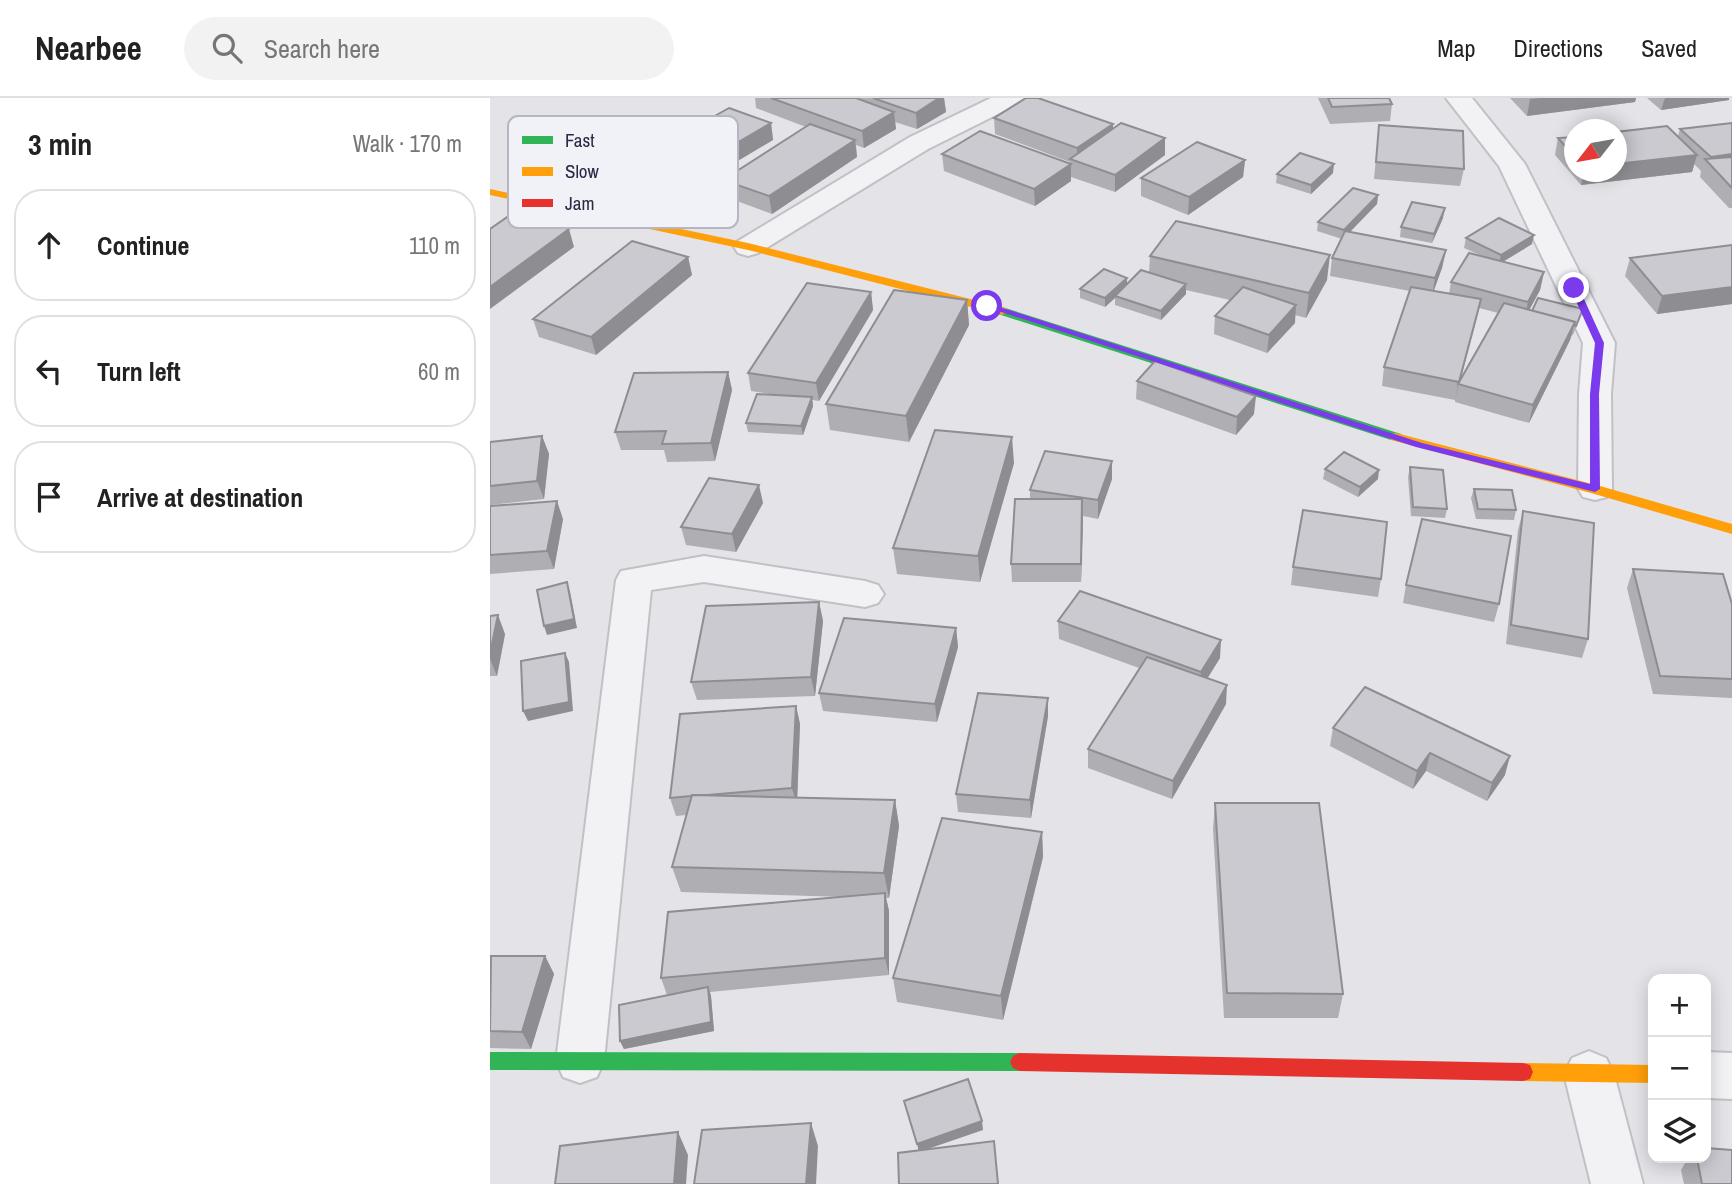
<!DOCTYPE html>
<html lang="en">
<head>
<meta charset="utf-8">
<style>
  :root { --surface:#fff; --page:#f2f2f2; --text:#222; --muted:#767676; --line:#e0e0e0 }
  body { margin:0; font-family:"Archivo Narrow",sans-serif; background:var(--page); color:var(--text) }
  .controls { position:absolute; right:21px; bottom:21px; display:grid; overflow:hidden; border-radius:14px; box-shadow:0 4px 18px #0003 }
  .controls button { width:63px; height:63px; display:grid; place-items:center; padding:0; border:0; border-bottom:2px solid var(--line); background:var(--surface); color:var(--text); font:35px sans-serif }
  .compass { position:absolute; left:1074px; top:21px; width:63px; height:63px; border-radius:50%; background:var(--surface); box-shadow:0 4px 18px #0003; rotate:239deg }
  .stop { position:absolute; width:21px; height:21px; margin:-16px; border:5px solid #7c3aed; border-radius:50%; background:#fff }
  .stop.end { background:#7c3aed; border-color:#fff; box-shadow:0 2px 7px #0008 }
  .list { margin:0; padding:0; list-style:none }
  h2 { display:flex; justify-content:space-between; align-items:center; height:91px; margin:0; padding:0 28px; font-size:30px }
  h2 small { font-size:23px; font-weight:400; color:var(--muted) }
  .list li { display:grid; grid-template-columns:46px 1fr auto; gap:21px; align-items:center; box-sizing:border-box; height:112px; margin:0 14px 14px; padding:0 14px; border:2px solid var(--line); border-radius:28px }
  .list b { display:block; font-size:26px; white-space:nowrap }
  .list em { font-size:23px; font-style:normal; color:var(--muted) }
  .icon { flex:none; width:38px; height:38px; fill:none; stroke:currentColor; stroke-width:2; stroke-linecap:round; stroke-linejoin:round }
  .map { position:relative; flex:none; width:1242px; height:1086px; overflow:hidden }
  header { display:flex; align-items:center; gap:42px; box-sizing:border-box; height:98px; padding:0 35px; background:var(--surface); border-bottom:2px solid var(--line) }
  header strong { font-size:33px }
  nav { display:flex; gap:38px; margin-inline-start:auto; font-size:24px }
  .search { width:490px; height:63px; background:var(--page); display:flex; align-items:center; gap:18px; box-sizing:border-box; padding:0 24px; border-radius:38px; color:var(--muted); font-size:26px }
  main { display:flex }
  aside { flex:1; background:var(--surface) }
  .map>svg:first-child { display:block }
</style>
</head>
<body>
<header>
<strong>Nearbee</strong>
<div class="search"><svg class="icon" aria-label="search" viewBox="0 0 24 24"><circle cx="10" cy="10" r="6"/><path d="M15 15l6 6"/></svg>Search here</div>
<nav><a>Map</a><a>Directions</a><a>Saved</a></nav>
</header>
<main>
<aside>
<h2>3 min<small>Walk · 170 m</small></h2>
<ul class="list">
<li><svg class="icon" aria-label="ahead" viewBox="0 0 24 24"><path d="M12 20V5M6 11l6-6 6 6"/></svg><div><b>Continue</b></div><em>110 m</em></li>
<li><svg class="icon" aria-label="left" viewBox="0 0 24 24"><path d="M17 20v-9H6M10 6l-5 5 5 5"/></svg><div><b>Turn left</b></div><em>60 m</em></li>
<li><svg class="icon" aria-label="arrive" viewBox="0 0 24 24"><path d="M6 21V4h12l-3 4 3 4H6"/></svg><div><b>Arrive at destination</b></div></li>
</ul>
</aside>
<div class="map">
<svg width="1242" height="1086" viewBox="0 0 1242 1086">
  <rect width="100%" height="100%" fill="#e3e3e8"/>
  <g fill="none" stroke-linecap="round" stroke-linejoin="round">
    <defs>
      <g id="street">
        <polygon points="501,0 534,0 530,5 438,51 268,155 258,158 248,155 244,149 248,143 420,39"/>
        <polygon points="956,0 982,0 1035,66 1125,245 1121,296 1122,391 1117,399 1105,402 1093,399 1088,391 1089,296 1093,245 1009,68"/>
        <polygon points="214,458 375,483 388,487 394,496 388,505 375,509 214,484 161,492 114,963 107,979 90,985 73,979 66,963 126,482 131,473"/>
        <polygon points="1099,953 1116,960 1124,976 1153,1086 1101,1086 1074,976 1082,960"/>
        <polygon points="1216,954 1242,955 1242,1001 1216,1000"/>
      </g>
    </defs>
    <use href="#street" stroke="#c0c0c6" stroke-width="4"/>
    <use href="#street" fill="#f2f2f5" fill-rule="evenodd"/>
    <g fill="#30b455" fill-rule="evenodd">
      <polygon points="512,209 911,336 913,339 911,342 901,342 508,216 508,210"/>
      <polygon points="0,954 530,955 537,958 540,964 537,970 530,973 0,972"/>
    </g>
    <g fill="#ff9f0a" fill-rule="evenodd">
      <polygon points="0,91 258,145 516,210 518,213 512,217 258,152 0,97"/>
      <polygon points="906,335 1110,388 1242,426 1242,436 1101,395 901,342 899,339 901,336"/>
      <polygon points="1033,965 1163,967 1163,985 1033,983 1026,981 1023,974 1026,967"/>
    </g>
    <polygon fill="#e5322d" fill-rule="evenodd" points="530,955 1033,965 1040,967 1043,974 1040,981 1033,983 530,973 523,970 520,964 523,958"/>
  </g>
  <g fill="#aeaeb3" fill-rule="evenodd">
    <polygon points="265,0 454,0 456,14 427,31 405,24 406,31 374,50 366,47 367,59 282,116 236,99 233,82 316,29 266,10"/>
    <polygon points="828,0 899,0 902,6 900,23 840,26"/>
    <polygon points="1020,0 1146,0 1145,4 1037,18"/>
    <polygon points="1157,0 1239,0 1239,2 1171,12"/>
    <polygon points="504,20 623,26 623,31 675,57 625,94 581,79 581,83 545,108 454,73 452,56 580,66 580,64 505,36"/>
    <polygon points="281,25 283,42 194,95 152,78 148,61"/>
    <polygon points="1242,25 1242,110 1239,110 1210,79 1211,73 1204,66 1202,74 1091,87 1065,57 1068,40 1084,39 1084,74 1126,74 1188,38 1190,31"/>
    <polygon points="889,27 974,71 970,88 884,81"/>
    <polygon points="755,62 753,79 698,117 651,98 651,80"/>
    <polygon points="843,75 821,96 786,85 787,76"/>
    <path d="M 888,97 L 887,106 L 860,134 L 956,152 L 952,170 L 943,193 L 959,196 L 961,184 L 992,158 L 974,150 L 976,140 L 1042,146 L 1013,164 L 1054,174 L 1050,192 L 1039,212 L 1042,213 L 1093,211 L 1083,237 L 1082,237 L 1080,242 L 1039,325 L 965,304 L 965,300 L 965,302 L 892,288 L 894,269 L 920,193 L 840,178 L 842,160 L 852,141 L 827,133 L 828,124 ZM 989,210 L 1008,215 L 970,283 L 987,219 Z"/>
    <polygon points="953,120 942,145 910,139 911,129"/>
    <polygon points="1242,147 1242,206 1167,216 1135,178 1140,160"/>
    <polygon points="660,158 837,182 816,220 805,217 805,225 777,255 724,236 725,218 740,202 696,192 696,196 671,222 625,207 625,200 615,209 590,200 590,191 637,180 637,186 659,175"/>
    <polygon points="198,159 202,177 106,257 49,239 43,221"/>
    <polygon points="381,194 383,212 329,303 322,302 323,308 313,337 258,334 256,325 286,297 261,293 258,275"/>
    <polygon points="477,202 479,227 419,344 340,332 336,306"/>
    <polygon points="238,274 242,292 225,363 177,364 174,352 131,352 125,334"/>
    <polygon points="647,283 764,316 746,337 646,301"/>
    <polygon points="52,338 59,356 54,401 0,407 0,344"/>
    <polygon points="524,365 490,484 407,476 403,450"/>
    <polygon points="920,369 957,411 955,420 921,418 918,379"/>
    <polygon points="835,371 888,381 868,399 833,381"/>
    <polygon points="622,381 608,421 593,418 591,484 522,484 521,466 540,401 540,392"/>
    <polygon points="984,391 1026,412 1024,422 986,421 981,400"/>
    <polygon points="273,405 246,454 196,447 191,429"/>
    <polygon points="0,408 73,421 64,471 0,476"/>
    <polygon points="1033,413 1098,541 1092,560 1016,546 1028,432"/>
    <polygon points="803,469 891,481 888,499 801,487"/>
    <polygon points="1143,471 1242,506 1242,600 1163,596 1137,490"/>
    <polygon points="916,487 1009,506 1004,524 913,505"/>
    <polygon points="329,504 333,523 325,598 207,602 201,584"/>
    <polygon points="0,518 15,536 7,578 0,578"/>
    <polygon points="568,523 730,560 717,581 736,606 682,701 598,670 598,651 649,570 569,541"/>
    <polygon points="466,530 468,549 447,624 333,613 329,595"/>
    <polygon points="875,589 1015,677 997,703 936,673 923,691 840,648 843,630"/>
    <polygon points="306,608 310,626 307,699 405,702 409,728 399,800 396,800 399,813 399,877 220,894 221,898 224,933 134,951 130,943 177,897 171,880 355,799 191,794 182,769 196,717 186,718 180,700"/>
    <polygon points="558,618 541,720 468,714 466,696"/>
    <polygon points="725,705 853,896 848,920 734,920 723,731"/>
    <polygon points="552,734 553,759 513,922 407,904 403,880"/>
    <polygon points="55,858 64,876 41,951 0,950 0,860"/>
    <polygon points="1198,1060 1216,1060 1242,1086 1194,1086 1191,1072"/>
  </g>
  <g fill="#8d8d92">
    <polygon points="449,0 454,0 456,14 427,31 426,15"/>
    <polygon points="1050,0 1146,0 1145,4 1037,18 1040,1"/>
    <polygon points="1175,0 1239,0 1239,2 1171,12"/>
    <polygon points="404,14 406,31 374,50 372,33"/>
    <polygon points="281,25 283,42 194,95 190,78"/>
    <polygon points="623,26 623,43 587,64 587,50"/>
    <polygon points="675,40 675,57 625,94 625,77"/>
    <polygon points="365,42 367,59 282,116 279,98"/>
    <polygon points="1242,56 1242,73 1219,65 1221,59"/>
    <polygon points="1207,57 1202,74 1091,87 1094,74 1126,74 1126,66"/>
    <polygon points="755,62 753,79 698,117 699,99"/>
    <polygon points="581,66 581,83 545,108 544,91"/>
    <polygon points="844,66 843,75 821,96 821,87"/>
    <polygon points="888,97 887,106 853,141 854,132"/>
    <polygon points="955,110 953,120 942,145 944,136"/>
    <polygon points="79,131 84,149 0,211 0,189"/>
    <polygon points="1044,137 1042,146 1009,166 1011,157"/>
    <polygon points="956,152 952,170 942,198 945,180"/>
    <polygon points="840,157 837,182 816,220 819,195"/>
    <polygon points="198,159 202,177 106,257 101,239"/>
    <polygon points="1054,174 1050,192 1034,222 1038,204"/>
    <polygon points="637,180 637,189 625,198 625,200 615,209 615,200"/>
    <polygon points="696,186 696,196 671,222 671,213"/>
    <polygon points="1242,189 1242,206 1167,216 1172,198"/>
    <polygon points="381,194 383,212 329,303 326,285"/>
    <polygon points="991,201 987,219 969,286 968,286 965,302 969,284"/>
    <polygon points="477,202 479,227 419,344 416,318"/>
    <polygon points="806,207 805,225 777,255 779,237"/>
    <polygon points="1085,224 1080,242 1039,325 1043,307"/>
    <polygon points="238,274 242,292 225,363 221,345"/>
    <polygon points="766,298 764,316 746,337 747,319"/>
    <polygon points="322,299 323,308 313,337 311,328"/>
    <polygon points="52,338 59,356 54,401 47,383"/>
    <polygon points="522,339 524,365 490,484 488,458"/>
    <polygon points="622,363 622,381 608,421 608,402"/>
    <polygon points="889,372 888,381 868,399 870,389"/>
    <polygon points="269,387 273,405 246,454 242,436"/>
    <polygon points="592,401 593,420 591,484 591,466"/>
    <polygon points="67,403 73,421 64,471 57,453"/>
    <polygon points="77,484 80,494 87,530 57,537 54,528"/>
    <polygon points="329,504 333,523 325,598 321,579"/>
    <polygon points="8,517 15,536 7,578 0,561 0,555"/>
    <polygon points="466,530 468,549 447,624 445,606"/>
    <polygon points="731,542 730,560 710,592 711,574"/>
    <polygon points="75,555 79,564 83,613 38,623 33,613"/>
    <polygon points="737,587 736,606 682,701 683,683"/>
    <polygon points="558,600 558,618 541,720 540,702"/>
    <polygon points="306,608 310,626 307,708 302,690"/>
    <polygon points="940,655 936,673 923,691 927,673"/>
    <polygon points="1020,658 1015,677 997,703 1002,685"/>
    <polygon points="405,702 409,728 399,800 394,775"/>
    <polygon points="552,734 553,759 513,922 511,898"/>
    <polygon points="395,795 399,813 399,877 395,860"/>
    <polygon points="55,858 64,876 41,951 32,934"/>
    <polygon points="218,889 221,898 224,933 134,951 130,943"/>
    <polygon points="492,1023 493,1032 429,1054 427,1046"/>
    <polygon points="321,1025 328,1048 326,1086 316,1086"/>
    <polygon points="188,1034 198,1057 196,1086 184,1086"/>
  </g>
  <g fill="#cacad0" stroke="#8d8d92" stroke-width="2">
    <polygon points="281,0 366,0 404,14 372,33"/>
    <polygon points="383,0 449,0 426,15"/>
    <polygon points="536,0 548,0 623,26 587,50 504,20"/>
    <polygon points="838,0 899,0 902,6 842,9"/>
    <polygon points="239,10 281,25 190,78 148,61"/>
    <polygon points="631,25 675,40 625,77 580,61"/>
    <polygon points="1242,25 1242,56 1221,59 1190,31"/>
    <polygon points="320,26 365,42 279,98 233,82"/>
    <polygon points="889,27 973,33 974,71 886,64"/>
    <polygon points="1177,28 1207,57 1126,66 1126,34"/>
    <polygon points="490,33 581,66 544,91 452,56"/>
    <polygon points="1084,39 1084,58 1068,40"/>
    <polygon points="707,44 755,62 699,99 651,80"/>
    <polygon points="810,55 844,66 821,87 787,76"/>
    <polygon points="1242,59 1242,90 1215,61"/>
    <polygon points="863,90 888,97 854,132 828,124"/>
    <polygon points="922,104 955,110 944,136 911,129"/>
    <polygon points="23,115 79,131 0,189 0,131"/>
    <polygon points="1009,120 1044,137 1011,157 976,140"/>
    <polygon points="686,123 840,157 819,195 660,158"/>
    <polygon points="855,133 956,152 945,180 842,160"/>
    <polygon points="142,143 198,159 101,239 43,221"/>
    <polygon points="1242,147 1242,189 1172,198 1140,160"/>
    <polygon points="979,155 1054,174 1038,204 961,184"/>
    <polygon points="614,171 637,180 615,200 590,191"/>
    <polygon points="651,172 696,186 671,213 625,198"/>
    <polygon points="317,185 381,194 326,285 258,275"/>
    <polygon points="753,189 806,207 779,237 725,218"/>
    <polygon points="921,189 991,201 969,284 894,269"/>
    <polygon points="404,192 477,202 416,318 336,306"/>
    <polygon points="1048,200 1093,211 1086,228 1084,227 1085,224 1042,213"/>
    <polygon points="1014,205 1085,224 1043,307 968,286"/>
    <polygon points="665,263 766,298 747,319 647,283"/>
    <polygon points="238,274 221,345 172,346 176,333 125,334 144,275"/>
    <polygon points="267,296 322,299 311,328 256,325"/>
    <polygon points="445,332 522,339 488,458 403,450"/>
    <polygon points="52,338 47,383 0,388 0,344"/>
    <polygon points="555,353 622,363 608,402 540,392"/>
    <polygon points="854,354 889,372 870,389 835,371"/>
    <polygon points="920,369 953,372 957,411 923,409"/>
    <polygon points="219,380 269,387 242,436 191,429"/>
    <polygon points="984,391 1022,392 1026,412 988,411"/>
    <polygon points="525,401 592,401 591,466 521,466"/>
    <polygon points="67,403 57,453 0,457 0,408"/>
    <polygon points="813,412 897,424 891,481 803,469"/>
    <polygon points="1033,413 1104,425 1098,541 1021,527"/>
    <polygon points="932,421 1021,438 1009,506 916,487"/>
    <polygon points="1143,471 1233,476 1242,506 1242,581 1170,578"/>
    <polygon points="77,484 84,521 54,528 47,492"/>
    <polygon points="590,493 731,542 711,574 568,523"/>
    <polygon points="329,504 321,579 201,584 216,508"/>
    <polygon points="8,517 0,555 0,518"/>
    <polygon points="354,520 466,530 445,606 329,595"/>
    <polygon points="75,555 79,604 33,613 31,563"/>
    <polygon points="657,559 737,587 683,683 598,651"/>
    <polygon points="875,589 1020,658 1002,685 940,655 927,673 843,630"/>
    <polygon points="488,595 558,600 540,702 466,696"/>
    <polygon points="306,608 302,690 217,697 202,697 201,698 180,700 190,616"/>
    <polygon points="202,697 405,702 394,775 182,769"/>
    <polygon points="725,705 829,705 853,896 737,895"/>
    <polygon points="452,720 552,734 511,898 403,880"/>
    <polygon points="395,795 395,860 171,880 178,814"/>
    <polygon points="1,858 55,858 32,934 0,933"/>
    <polygon points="218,889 221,924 130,943 129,907"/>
    <polygon points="478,981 492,1023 427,1046 414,1003"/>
    <polygon points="321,1025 316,1086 204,1086 212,1032"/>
    <polygon points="188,1034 184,1086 65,1086 70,1048"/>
    <polygon points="504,1043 508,1086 409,1086 408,1055"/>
    <polygon points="1216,1050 1242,1052 1242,1086 1212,1086 1207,1060 1216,1060"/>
  </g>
  <polygon fill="#7c3aed" points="1084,188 1089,190 1114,245 1109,296 1110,391 1105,394 926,349 493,208 500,206 932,345 1100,386 1100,296 1105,245 1080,190"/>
  <rect x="18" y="18" width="230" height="112" rx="10" fill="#f1f2f8" stroke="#b5b6c2" stroke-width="2"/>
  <rect x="32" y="38" width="31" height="8" fill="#30b455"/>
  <rect x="32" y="69" width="31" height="9" fill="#ff9f0a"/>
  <rect x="32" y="101" width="31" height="8" fill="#e5322d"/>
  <g font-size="19" fill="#292a43">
    <text x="75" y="49">Fast</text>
    <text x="75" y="80">Slow</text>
    <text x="75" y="112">Jam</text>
  </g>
</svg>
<div class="controls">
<button>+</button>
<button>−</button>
<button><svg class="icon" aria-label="layers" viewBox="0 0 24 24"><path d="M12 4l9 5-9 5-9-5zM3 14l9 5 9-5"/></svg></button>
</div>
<svg class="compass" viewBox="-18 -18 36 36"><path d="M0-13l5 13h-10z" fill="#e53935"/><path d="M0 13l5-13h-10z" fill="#767676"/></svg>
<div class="stop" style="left:497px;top:208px"></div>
<div class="stop end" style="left:1084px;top:190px"></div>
</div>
</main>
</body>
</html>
